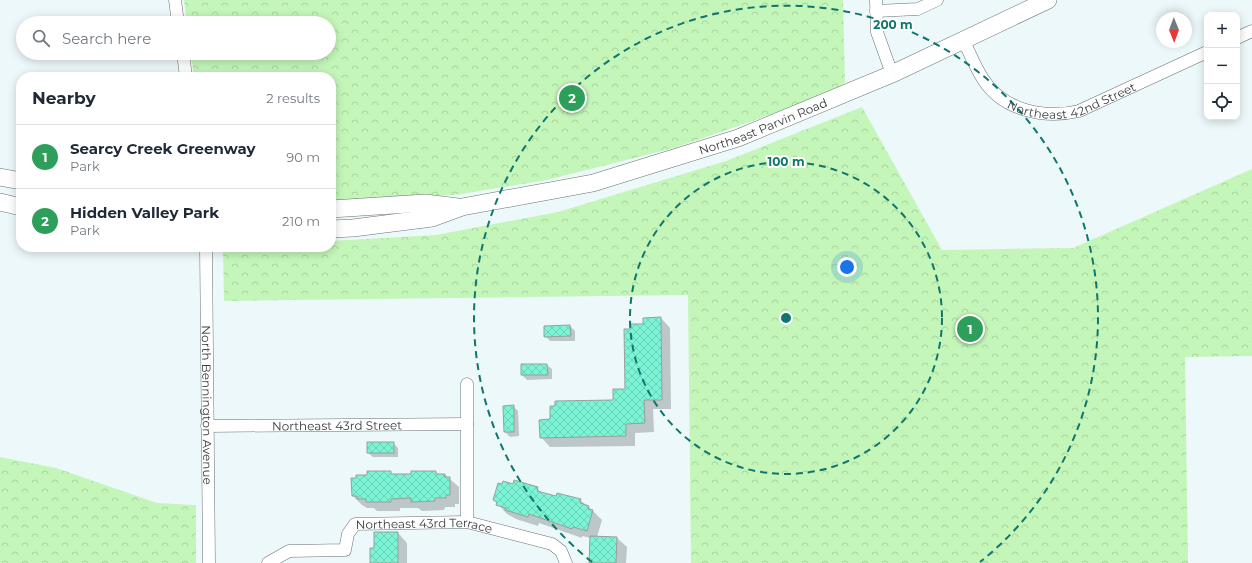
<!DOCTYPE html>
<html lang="en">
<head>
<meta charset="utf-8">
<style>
  :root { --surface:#fff; --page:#f2f2f3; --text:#1f2937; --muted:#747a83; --line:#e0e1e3; --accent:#a1381e }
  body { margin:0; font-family:Montserrat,sans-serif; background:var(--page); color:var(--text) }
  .controls { position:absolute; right:12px; top:12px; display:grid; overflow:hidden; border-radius:8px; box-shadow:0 2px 10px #0003 }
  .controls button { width:36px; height:36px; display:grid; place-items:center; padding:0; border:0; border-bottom:1px solid var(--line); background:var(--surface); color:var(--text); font:20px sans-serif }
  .compass { position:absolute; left:1156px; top:12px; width:36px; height:36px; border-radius:50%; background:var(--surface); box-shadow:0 2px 10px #0003; rotate:179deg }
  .you { position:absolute; left:847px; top:267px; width:14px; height:14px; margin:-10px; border:3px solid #fff; border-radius:50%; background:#1a73e8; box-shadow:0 0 0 6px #1a73e833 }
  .badge { display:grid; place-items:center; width:26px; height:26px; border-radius:50%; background:var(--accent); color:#fff; font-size:13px; font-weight:700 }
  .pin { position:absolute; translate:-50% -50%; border:2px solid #fff; box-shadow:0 1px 4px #0006 }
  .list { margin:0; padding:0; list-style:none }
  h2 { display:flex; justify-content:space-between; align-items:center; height:52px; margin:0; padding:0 16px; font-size:17px }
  h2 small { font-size:13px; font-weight:400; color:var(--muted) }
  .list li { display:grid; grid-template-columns:26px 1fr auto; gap:12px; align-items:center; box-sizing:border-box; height:64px; padding:0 16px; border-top:1px solid var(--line) }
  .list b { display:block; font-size:15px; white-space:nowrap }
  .list p { margin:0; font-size:13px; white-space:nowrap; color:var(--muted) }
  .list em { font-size:13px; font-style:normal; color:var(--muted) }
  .icon { flex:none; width:22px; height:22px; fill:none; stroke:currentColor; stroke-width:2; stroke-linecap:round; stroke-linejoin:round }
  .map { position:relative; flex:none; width:1252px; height:563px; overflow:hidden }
  .search { position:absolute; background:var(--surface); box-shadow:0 2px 10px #0003; left:16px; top:16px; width:320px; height:44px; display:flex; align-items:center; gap:10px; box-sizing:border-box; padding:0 14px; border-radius:22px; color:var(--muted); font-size:15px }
  .panel { position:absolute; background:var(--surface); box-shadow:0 2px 10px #0003; left:16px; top:72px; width:320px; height:180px; border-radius:16px }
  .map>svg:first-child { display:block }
</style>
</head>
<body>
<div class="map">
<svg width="1252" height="563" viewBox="0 0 1252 563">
  <defs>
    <pattern id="forest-crowns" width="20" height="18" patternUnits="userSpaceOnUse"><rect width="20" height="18" fill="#c4f6b9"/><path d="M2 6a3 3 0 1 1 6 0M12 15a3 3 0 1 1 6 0" fill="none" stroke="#a9d4a0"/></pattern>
    <pattern id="building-cross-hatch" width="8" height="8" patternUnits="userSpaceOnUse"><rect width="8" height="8" fill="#7bf3d5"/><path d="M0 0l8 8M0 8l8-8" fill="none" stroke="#6bd1b8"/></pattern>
  </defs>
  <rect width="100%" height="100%" fill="#edf8fa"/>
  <g fill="url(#forest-crowns)">
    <polygon points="184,0 843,0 845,82 842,85 784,110 674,148 547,180 455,195 331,201 331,77 194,77 191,53 329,53 329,23 187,23"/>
    <polygon points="862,107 942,250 1073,248 1252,169 1252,356 1185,357 1188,563 691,563 688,295 224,301 223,247 331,247 331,241 436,235 558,212 726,161"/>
    <polygon points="0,457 56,468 157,503 196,505 196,563 0,563"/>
  </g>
  <g fill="#0003">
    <polygon points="661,318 670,328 671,409 653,409 654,432 635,433 635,446 550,447 541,437 551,420 614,401 626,390 631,330"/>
    <polygon points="570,326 575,331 575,341 550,341 545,336"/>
    <polygon points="522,365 547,365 552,369 552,379 527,380 522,375"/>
    <polygon points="513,406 518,411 519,436 510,437 505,432 504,407"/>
    <polygon points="393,443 398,448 398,457 373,457 368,453"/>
    <polygon points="390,472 393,475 412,475 436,472 439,475 445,475 459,487 459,504 455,504 455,507 445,507 444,510 422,511 418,508 400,508 400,511 377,511 374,508 367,508 362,505 353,496 357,479"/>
    <polygon points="537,488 543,494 580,500 589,507 602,520 597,537 617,538 627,547 626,563 590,563 591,538 582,536 582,538 539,523 538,526 516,519 507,514 494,500"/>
    <polygon points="398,533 407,543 407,563 371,563 375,549"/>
  </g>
  <g fill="url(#building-cross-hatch)" stroke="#97a19d">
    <polygon points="661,317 662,400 644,400 645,423 626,424 626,436 540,438 539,420 550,419 550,406 555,406 555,401 613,400 613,389 625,389 624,329 630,329 630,324 643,324 643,318"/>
    <polygon points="570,325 571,336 544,337 544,326"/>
    <polygon points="521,364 547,364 548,375 521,375"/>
    <polygon points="514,405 514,432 504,432 503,406"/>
    <rect x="367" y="442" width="27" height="11"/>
    <polygon points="367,471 391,471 391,474 411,474 411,471 436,471 436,474 445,474 445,477 450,477 450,495 446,495 446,498 435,498 435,501 411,502 411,498 391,499 391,502 366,502 366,499 357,499 357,496 352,496 351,478 356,478 356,475 367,475"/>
    <polygon points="514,480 538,487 537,491 556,496 557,493 581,499 580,503 589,506 588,509 593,510 587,531 573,527 572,529 529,514 528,517 505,510 506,508 496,505 497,502 493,500 498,483 502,484 503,481 513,484"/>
    <polygon points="374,532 398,532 398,563 370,563 370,548 374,548"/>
    <polygon points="590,536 617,537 616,563 589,563"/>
  </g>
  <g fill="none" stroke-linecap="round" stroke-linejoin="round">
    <defs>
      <g id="street">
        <polyline points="175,0 178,23"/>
        <polyline points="876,0 877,32 892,74"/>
        <polyline points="876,11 918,9 937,0"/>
        <polyline points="1237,38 1252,31"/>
        <path id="s1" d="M 963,40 C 970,53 975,67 983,79 C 1003,111 1045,119 1079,111 L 1207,52"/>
        <polyline points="183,53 186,77"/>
        <path id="s2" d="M 206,247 L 209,563"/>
        <path id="s3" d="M 207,426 L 467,424"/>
        <polyline points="467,522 467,384"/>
        <path id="s4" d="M 268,563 L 289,551 L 345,550 L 348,534 L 355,524 L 467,522 L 552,544 L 561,551 L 566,563"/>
      </g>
      <g id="secondary">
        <polyline points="0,177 21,181"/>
        <polyline points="0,202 21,207"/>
        <polyline points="331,209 425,203 458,207"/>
        <path id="s5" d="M 331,229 L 353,228 L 432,218 L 462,207 L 593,183 L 738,138 L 892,74 L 1048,0"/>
      </g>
    </defs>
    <use href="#street" stroke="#697274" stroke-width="13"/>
    <use href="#secondary" stroke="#697274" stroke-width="18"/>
    <use href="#street" stroke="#fff" stroke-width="12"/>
    <use href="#secondary" stroke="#fff" stroke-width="17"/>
  </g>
  <g fill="none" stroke="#0f766e" stroke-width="2" stroke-dasharray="7 5">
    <circle cx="786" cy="318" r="156"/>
    <path d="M592 562A312 312 0 1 1 980 562"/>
  </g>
  <g text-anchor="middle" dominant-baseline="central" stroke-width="4" stroke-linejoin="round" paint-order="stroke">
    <g font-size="12" fill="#393d3e" stroke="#fff">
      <text stroke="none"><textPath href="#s1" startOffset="146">Northeast 42nd Street</textPath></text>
      <text stroke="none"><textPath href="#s5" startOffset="446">Northeast Parvin Road</textPath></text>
      <text stroke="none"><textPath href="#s2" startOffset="158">North Bennington Avenue</textPath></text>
      <text stroke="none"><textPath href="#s3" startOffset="130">Northeast 43rd Street</textPath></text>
      <text stroke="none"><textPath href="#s4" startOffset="178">Northeast 43rd Terrace</textPath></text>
    </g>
  </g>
  <circle cx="786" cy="318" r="6" fill="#0f766e" stroke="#fff" stroke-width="2"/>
  <g font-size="12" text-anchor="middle" font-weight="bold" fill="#0f766e" stroke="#fff" stroke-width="4" stroke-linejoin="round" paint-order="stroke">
    <text x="893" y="29">200 m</text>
    <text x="786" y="166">100 m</text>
  </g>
</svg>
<div class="controls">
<button>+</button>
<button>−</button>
<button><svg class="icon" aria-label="locate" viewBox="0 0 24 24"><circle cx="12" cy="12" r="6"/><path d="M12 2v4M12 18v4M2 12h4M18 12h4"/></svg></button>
</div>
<svg class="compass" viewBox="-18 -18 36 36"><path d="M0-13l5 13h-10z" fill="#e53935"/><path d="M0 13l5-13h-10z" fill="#747a83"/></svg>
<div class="you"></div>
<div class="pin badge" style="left:970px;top:329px;background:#2e9e5b">1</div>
<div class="pin badge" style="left:572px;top:98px;background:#2e9e5b">2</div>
<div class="search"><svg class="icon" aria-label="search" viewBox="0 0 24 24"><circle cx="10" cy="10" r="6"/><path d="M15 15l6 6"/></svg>Search here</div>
<section class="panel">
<h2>Nearby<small>2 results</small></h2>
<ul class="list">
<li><span class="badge" style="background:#2e9e5b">1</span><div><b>Searcy Creek Greenway</b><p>Park</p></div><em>90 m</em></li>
<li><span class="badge" style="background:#2e9e5b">2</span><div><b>Hidden Valley Park</b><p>Park</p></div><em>210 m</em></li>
</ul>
</section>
</div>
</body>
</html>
